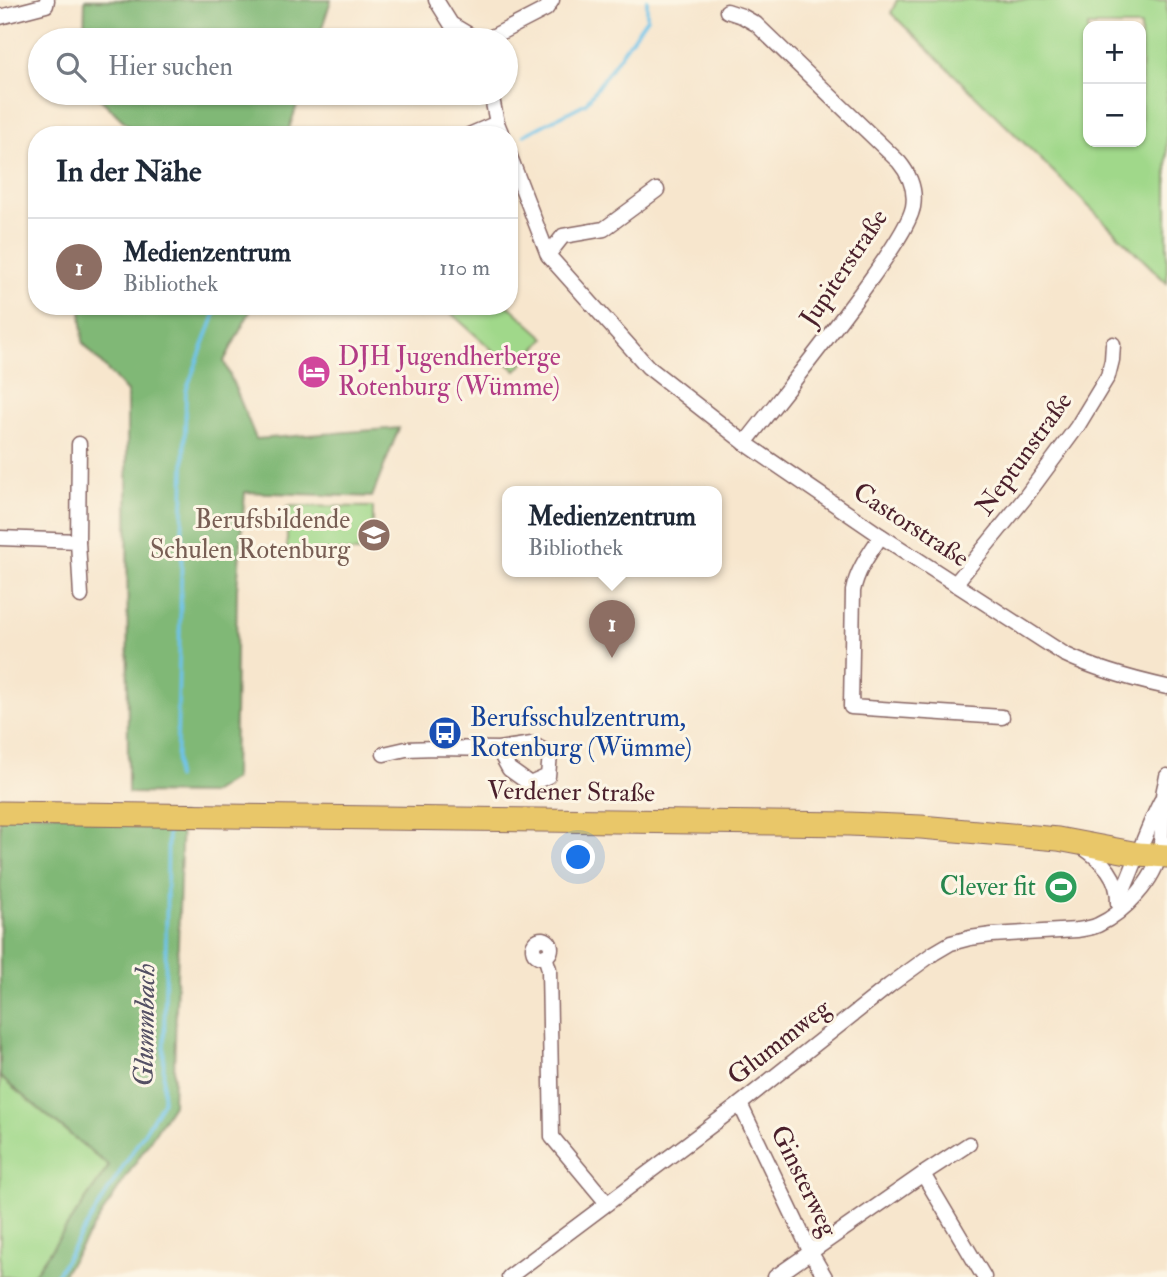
<!DOCTYPE html>
<html lang="de">
<head>
<meta charset="utf-8">
<style>
  :root { --surface:#fff; --page:#f2f2f3; --text:#1f2937; --muted:#747a83; --line:#e0e1e3; --accent:#db2777 }
  body { margin:0; font-family:"IM FELL Double Pica",serif; background:var(--page); color:var(--text) }
  .controls { position:absolute; right:21px; top:21px; display:grid; overflow:hidden; border-radius:14px; box-shadow:0 2px 5px #0004 }
  .controls button { width:63px; height:63px; display:grid; place-items:center; padding:0; border:0; border-bottom:2px solid var(--line); background:var(--surface); color:var(--text); font:35px sans-serif }
  .you { position:absolute; left:579px; top:858px; width:24px; height:24px; margin:-18px; border:5px solid #fff; border-radius:50%; background:#1a73e8; box-shadow:0 0 0 10px #1a73e833 }
  .badge { display:grid; place-items:center; width:46px; height:46px; border-radius:50%; background:var(--accent); color:#fff; font-size:23px; font-weight:700 }
  .pin { position:absolute; translate:-50% -58px; filter:drop-shadow(0 2px 4px #0008) }
  .pin::after { content:''; position:absolute; top:37px; width:24px; height:21px; background:inherit; clip-path:polygon(0 0,100% 0,50% 100%) }
  .popup { position:absolute; left:502px; top:486px; width:220px; height:91px; box-sizing:border-box; display:grid; place-content:center; border-radius:14px; background:var(--surface); filter:drop-shadow(0 2px 5px #0005); font-size:23px; white-space:nowrap; color:var(--muted) }
  .popup b { font-size:26px; color:var(--text) }
  .popup::after { content:''; position:absolute; left:50%; top:100%; margin-left:-14px; border:14px solid transparent; border-top-color:var(--surface) }
  .list { margin:0; padding:0; list-style:none }
  h2 { display:flex; justify-content:space-between; align-items:center; height:91px; margin:0; padding:0 28px; font-size:30px }
  h2 small { font-size:23px; font-weight:400; color:var(--muted) }
  .list li { display:grid; grid-template-columns:46px 1fr auto; gap:21px; align-items:center; box-sizing:border-box; height:98px; padding:0 28px; border-top:2px solid var(--line) }
  .list b { display:block; font-size:26px; white-space:nowrap }
  .list p { margin:0; font-size:23px; white-space:nowrap; color:var(--muted) }
  .list em { font-size:23px; font-style:normal; color:var(--muted) }
  .icon { flex:none; width:38px; height:38px; fill:none; stroke:currentColor; stroke-width:2; stroke-linecap:round; stroke-linejoin:round }
  .map { position:relative; flex:none; width:1167px; height:1277px; overflow:hidden }
  .search { position:absolute; background:var(--surface); box-shadow:0 2px 5px #0004; left:28px; top:28px; width:490px; height:77px; display:flex; align-items:center; gap:18px; box-sizing:border-box; padding:0 24px; border-radius:38px; color:var(--muted); font-size:26px }
  .panel { position:absolute; background:var(--surface); box-shadow:0 2px 5px #0004; left:28px; top:126px; width:490px; height:189px; border-radius:28px }
  .map>svg:first-child { display:block }
</style>
</head>
<body>
<div class="map">
<svg width="1167" height="1277" viewBox="0 0 1167 1277">
  <rect width="100%" height="100%" fill="#fcf5e5"/>
  <filter id="ink" filterUnits="userSpaceOnUse"><feTurbulence type="fractalNoise" baseFrequency=".0143" numOctaves="2"/><feDisplacementMap in="SourceGraphic" scale="14" xChannelSelector="R" yChannelSelector="G"/><feConvolveMatrix kernelMatrix="1 2 1 2 8 2 1 2 1" color-interpolation-filters="sRGB"/></filter>
  <filter id="wash" filterUnits="userSpaceOnUse"><feTurbulence type="fractalNoise" baseFrequency=".00686" numOctaves="4" result="noise"/><feDisplacementMap in="SourceGraphic" scale="28" xChannelSelector="R" yChannelSelector="G"/><feGaussianBlur stdDeviation="1.57" result="paint"/><feColorMatrix in="noise" values="0 0 0 0 0 0 0 0 0 0 0 0 0 0 0 0 0 1.4 0 .05"/><feComposite in="paint" operator="in"/></filter>
  <g filter="url(#wash)">
    <rect width="100%" height="100%" fill="#f7e6cd"/>
    <g fill="#a0d88a" stroke="#757c5a" stroke-width="2" fill-rule="evenodd">
      <path d="M 897,0 L 1167,0 L 1167,283 L 891,13 ZM 1141,26 L 1141,142 L 1088,142 L 1088,26 Z"/>
      <polygon points="443,306 509,306 545,338 516,371"/>
      <polygon points="287,506 373,507 373,552 287,552"/>
      <polygon points="0,1077 109,1166 32,1277 0,1277"/>
    </g>
    <g fill="#80b876" stroke="#656c50" stroke-width="2">
      <polygon points="85,0 331,0 318,40 84,40"/>
      <polygon points="94,93 301,93 287,135 133,135 133,130"/>
      <polygon points="81,306 253,306 224,361 256,439 399,428 372,497 245,492 237,589 234,779 210,794 128,793 127,392 83,343"/>
      <polygon points="0,813 182,815 173,1105 61,1277 32,1277 109,1166 0,1077"/>
    </g>
    <g fill="none" stroke-linecap="round" stroke-linejoin="round">
      <g stroke="#6dc3ea" stroke-width="3.5">
        <polyline points="524,135 586,103 647,18 647,0"/>
        <polyline points="176,778 186,391 218,306"/>
        <polyline points="55,1277 163,1102 168,827"/>
      </g>
    </g>
  </g>
  <g filter="url(#ink)">
    <g fill="none" stroke-linecap="round" stroke-linejoin="round">
      <defs>
        <g id="street">
          <polyline points="436,0 451,24 478,40"/>
          <path d="M 727,11 L 742,16 L 756,24 L 899,162 C 909,174 916,190 913,207 C 909,226 885,259 873,276 C 832,334 788,388 745,443"/>
          <polyline points="0,17 46,5 47,0"/>
          <polyline points="486,40 546,9 552,0"/>
          <polyline points="491,93 497,123 502,135"/>
          <polyline points="469,135 497,123"/>
          <path d="M 509,154 L 548,255 L 648,367 L 745,443 L 881,536 L 1064,654 C 1097,670 1131,679 1167,687"/>
          <polyline points="548,255 563,236 604,229 657,190"/>
          <polyline points="79,444 78,541 81,596"/>
          <path d="M 881,536 C 869,554 857,570 853,591 L 851,707 L 1002,717"/>
          <polyline points="0,538 78,541"/>
          <polyline points="955,584 1024,499 1077,427 1108,376 1112,360 1113,344"/>
          <polyline points="384,754 406,749 436,748 498,749 532,744 550,754 548,776 530,784 509,769 498,749"/>
          <path d="M 1082,847 C 1103,861 1119,877 1118,903"/>
          <path d="M 1118,902 C 1134,869 1144,834 1161,801"/>
          <circle cx="542" cy="948" r="9"/>
          <polyline points="545,956 549,969 552,1137 607,1203"/>
          <polyline points="740,1104 811,1253 825,1277"/>
          <polyline points="923,1174 969,1144"/>
          <path d="M 509,1277 L 740,1104 L 890,985 L 934,953 L 951,943 L 970,938 L 992,935 L 1077,930 C 1084,929 1092,928 1098,925 C 1124,913 1155,880 1160,852 C 1163,833 1161,816 1163,797 C 1163,790 1166,783 1167,776"/>
          <polyline points="775,1277 923,1174 984,1277"/>
        </g>
        <polyline id="primary" points="0,813 849,824 921,827 1058,839 1138,854 1167,856"/>
      </defs>
      <use href="#street" stroke="#876564" stroke-width="17"/>
      <use href="#primary" stroke="#876564" stroke-width="25"/>
      <use href="#street" stroke="#fff" stroke-width="14"/>
      <use href="#primary" stroke="#e9c769" stroke-width="23"/>
    </g>
  </g>
  <defs>
    <symbol id="hotel-disc" viewBox="-11 -11 22 22"><circle r="9.5" fill="#d1479c" stroke="#fcf5e5"/><path d="M-6-4.5h1.5V1H6V5H4.5V3h-9V5H-6ZM-4 0a1.8 1.8 0 1 1 3.6 0ZM.5 0V-2.5h3Q6-2.5 6 0Z" fill="#fff"/></symbol>
    <symbol id="school-disc" viewBox="-11 -11 22 22"><circle r="9.5" fill="#8d6e63" stroke="#fcf5e5"/><path d="M0-5L7-2L0 1L-7-2ZM-4 1L0 2.5L4 1V4Q0 6-4 4Z" fill="#fff"/></symbol>
    <symbol id="bus-disc" viewBox="-11 -11 22 22"><circle r="9.5" fill="#1a4fb4" stroke="#fcf5e5"/><path d="M-5-6H5V4H4V6H2V4H-2V6H-4V4H-5ZM-3.5-4V0h7V-4ZM-3.5 1.2v1.5H-2V1.2ZM2 1.2v1.5H3.5V1.2Z" fill="#fff"/></symbol>
    <symbol id="stadium-disc" viewBox="-11 -11 22 22"><circle r="9.5" fill="#2e9e5b" stroke="#fcf5e5"/><path d="M0-5a6.5 5 0 1 0 0 10a6.5 5 0 1 0 0-10ZM-3.5-1.8h7v3.6h-7Z" fill="#fff"/></symbol>
  </defs>
  <g fill-rule="evenodd">
    <use href="#hotel-disc" x="295" y="353" width="38" height="38"/>
    <use href="#school-disc" x="355" y="516" width="38" height="38"/>
    <use href="#bus-disc" x="426" y="714" width="38" height="38"/>
    <use href="#stadium-disc" x="1042" y="868" width="38" height="38"/>
  </g>
  <g text-anchor="middle" dominant-baseline="central" stroke-width="6" stroke-linejoin="round" paint-order="stroke">
    <g font-size="26" fill="#4a1f2b" stroke="#fcf5e5">
      <text transform="translate(844 268) rotate(-56)">Jupiterstraße</text>
      <text transform="translate(1024 454) rotate(-54)">Neptunstraße</text>
      <text transform="translate(911 525) rotate(33)">Castorstraße</text>
      <text transform="translate(571 792) rotate(1)">Verdener Straße</text>
      <text transform="translate(779 1042) rotate(-38)">Glummweg</text>
      <text transform="translate(804 1181) rotate(64)">Ginsterweg</text>
    </g>
    <g font-size="26" fill="#b23c85" stroke="#fcf5e5" text-anchor="start">
      <text x="338" y="357">DJH Jugendherberge<tspan x="338" dy="30">Rotenburg (Wümme)</tspan></text>
    </g>
    <g font-size="26" fill="#785e54" stroke="#fcf5e5" text-anchor="end">
      <text x="350" y="520">Berufsbildende<tspan x="350" dy="30">Schulen Rotenburg</tspan></text>
    </g>
    <g font-size="26" fill="#164399" stroke="#fcf5e5" text-anchor="start">
      <text x="470" y="718">Berufsschulzentrum,<tspan x="470" dy="30">Rotenburg (Wümme)</tspan></text>
    </g>
    <g font-size="26" fill="#27864d" stroke="#fcf5e5" text-anchor="end">
      <text x="1036" y="887">Clever fit</text>
    </g>
    <g font-size="28" font-style="italic" fill="#545064" stroke="#fcf5e5">
      <text transform="translate(145 1025) rotate(-89)">Glummbach</text>
    </g>
  </g>
</svg>
<div class="controls">
<button>+</button>
<button>−</button>
</div>
<div class="you"></div>
<div class="pin badge" style="left:612px;top:658px;background:#8d6e63">1</div>
<div class="popup"><b>Medienzentrum</b>Bibliothek</div>
<div class="search"><svg class="icon" aria-label="search" viewBox="0 0 24 24"><circle cx="10" cy="10" r="6"/><path d="M15 15l6 6"/></svg>Hier suchen</div>
<section class="panel">
<h2>In der Nähe<small></small></h2>
<ul class="list">
<li><span class="badge" style="background:#8d6e63">1</span><div><b>Medienzentrum</b><p>Bibliothek</p></div><em>110 m</em></li>
</ul>
</section>
</div>
</body>
</html>
